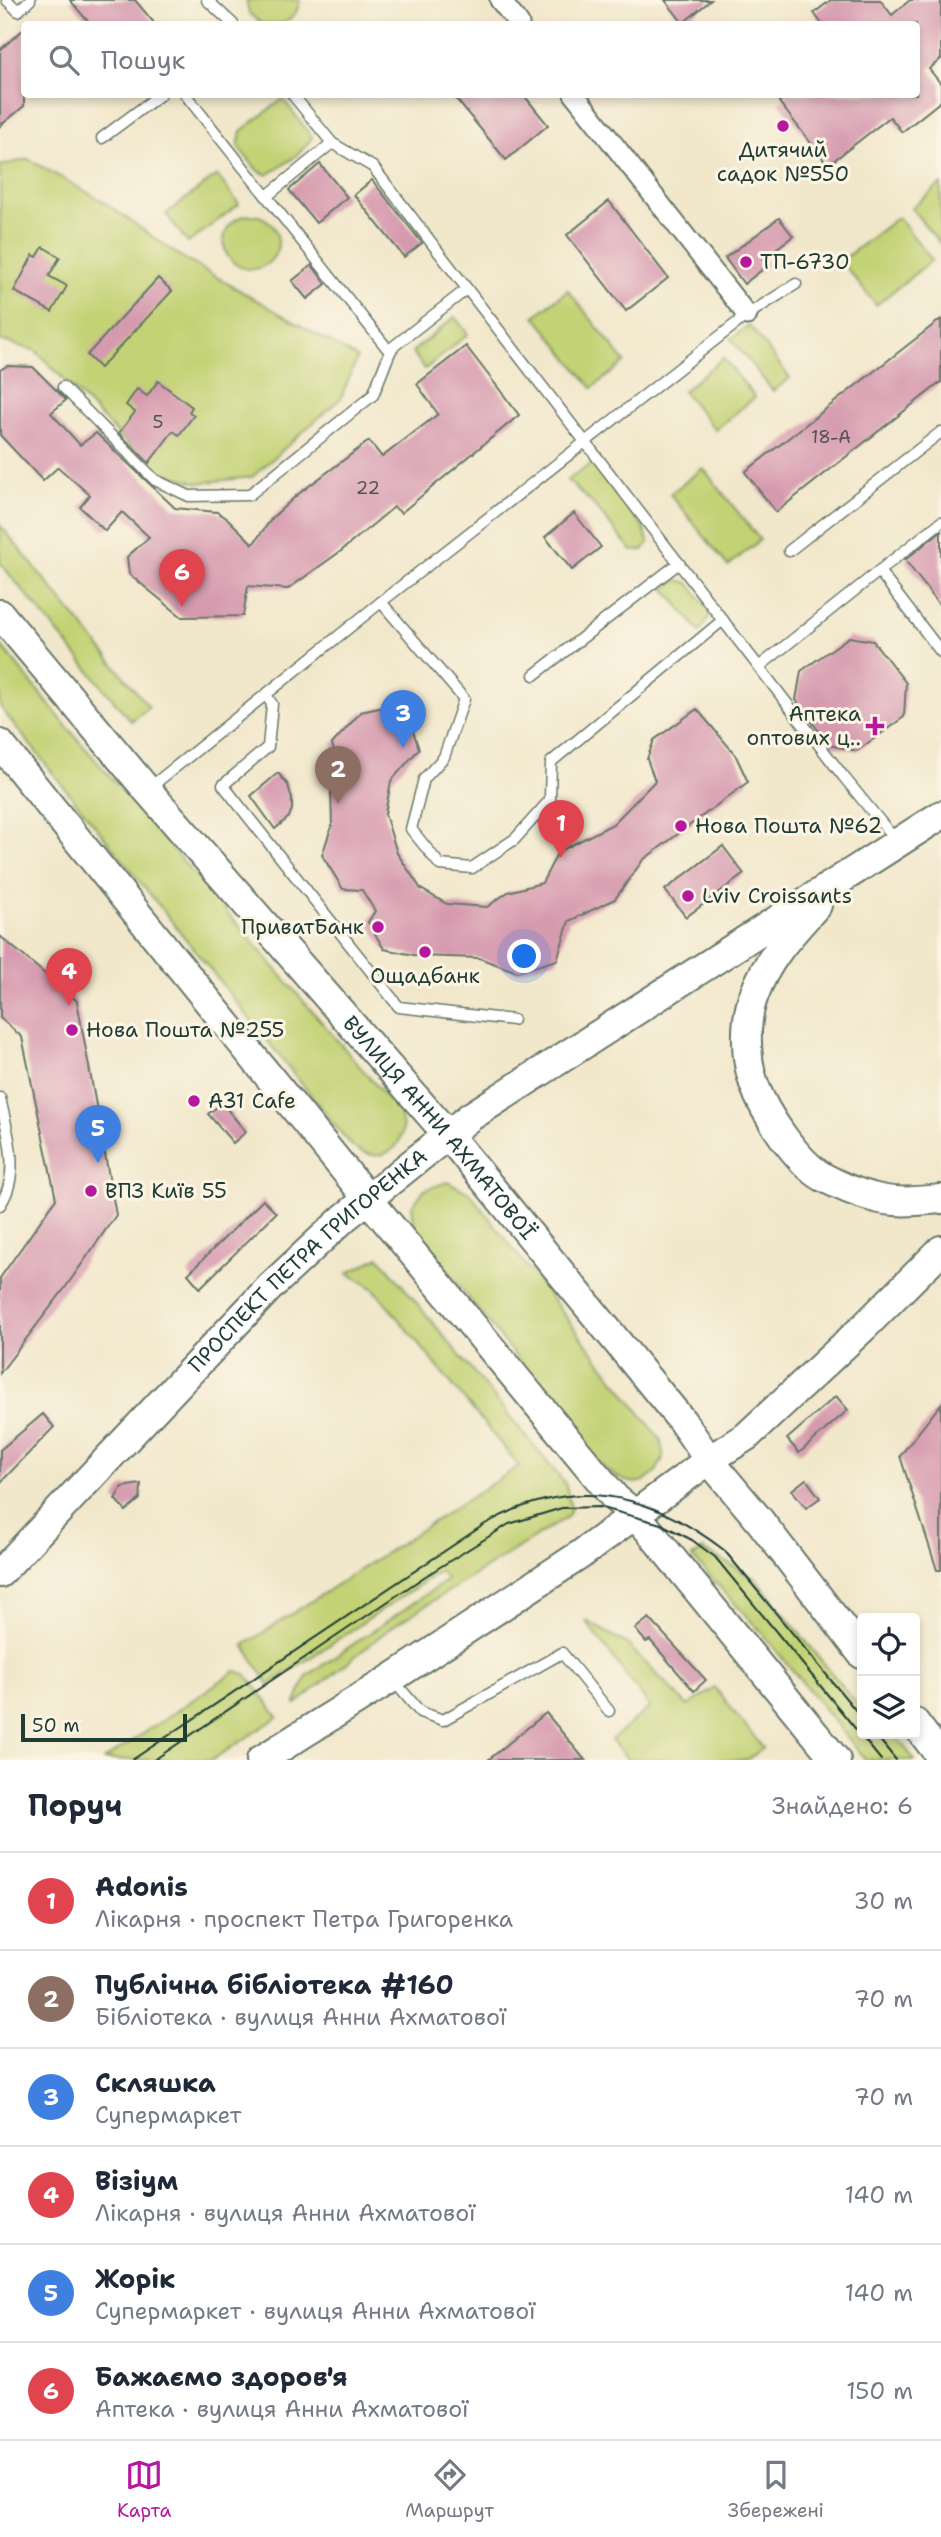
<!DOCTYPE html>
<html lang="uk">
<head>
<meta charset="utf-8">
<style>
  :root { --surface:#fff; --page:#f2f2f3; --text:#1f2937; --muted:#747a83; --line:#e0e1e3; --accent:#b5179e }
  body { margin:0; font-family:"Shantell Sans",sans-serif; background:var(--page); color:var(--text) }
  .controls { position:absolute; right:21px; bottom:21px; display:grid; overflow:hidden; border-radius:7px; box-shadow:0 4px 10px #0003 }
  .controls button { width:63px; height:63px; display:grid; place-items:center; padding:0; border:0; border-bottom:2px solid var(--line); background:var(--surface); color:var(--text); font:35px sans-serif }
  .scale { position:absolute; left:21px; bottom:18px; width:166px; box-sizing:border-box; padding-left:7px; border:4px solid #1f3d34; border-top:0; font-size:19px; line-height:24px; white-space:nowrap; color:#1f3d34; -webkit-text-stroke:5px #fcf5e5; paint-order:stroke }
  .you { position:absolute; left:525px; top:957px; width:24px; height:24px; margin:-18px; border:5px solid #fff; border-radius:50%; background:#1a73e8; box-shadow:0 0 0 10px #1a73e833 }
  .badge { display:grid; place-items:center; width:46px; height:46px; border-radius:50%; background:var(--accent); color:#fff; font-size:23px; font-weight:700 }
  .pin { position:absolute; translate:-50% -58px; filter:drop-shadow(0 2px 4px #0008) }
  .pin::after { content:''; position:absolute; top:37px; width:24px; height:21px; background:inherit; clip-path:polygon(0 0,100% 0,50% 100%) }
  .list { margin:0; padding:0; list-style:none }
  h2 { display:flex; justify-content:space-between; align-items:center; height:91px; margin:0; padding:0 28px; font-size:30px }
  h2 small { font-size:23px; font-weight:400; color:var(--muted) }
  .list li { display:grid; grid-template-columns:46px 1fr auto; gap:21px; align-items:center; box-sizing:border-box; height:98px; padding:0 28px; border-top:2px solid var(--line) }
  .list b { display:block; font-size:26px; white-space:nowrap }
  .list p { margin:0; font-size:23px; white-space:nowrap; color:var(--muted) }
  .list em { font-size:23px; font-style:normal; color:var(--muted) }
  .icon { flex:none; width:38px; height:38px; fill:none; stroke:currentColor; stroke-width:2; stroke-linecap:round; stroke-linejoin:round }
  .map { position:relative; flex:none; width:941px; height:1760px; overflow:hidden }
  .search { position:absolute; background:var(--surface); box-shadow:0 4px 10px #0003; left:21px; right:21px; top:21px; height:77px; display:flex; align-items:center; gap:18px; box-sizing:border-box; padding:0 24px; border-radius:7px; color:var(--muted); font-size:26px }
  .sheet { height:679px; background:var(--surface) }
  nav { display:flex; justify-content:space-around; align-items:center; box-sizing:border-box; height:98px; border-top:2px solid var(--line); background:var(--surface); font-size:19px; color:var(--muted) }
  nav a { display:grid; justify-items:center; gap:4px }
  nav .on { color:var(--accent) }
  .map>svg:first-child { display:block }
</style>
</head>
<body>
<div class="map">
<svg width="941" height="1760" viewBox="0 0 941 1760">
  <rect width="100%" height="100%" fill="#fcf5e5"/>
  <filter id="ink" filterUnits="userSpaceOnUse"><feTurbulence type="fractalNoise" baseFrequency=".0143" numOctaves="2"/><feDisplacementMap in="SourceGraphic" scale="14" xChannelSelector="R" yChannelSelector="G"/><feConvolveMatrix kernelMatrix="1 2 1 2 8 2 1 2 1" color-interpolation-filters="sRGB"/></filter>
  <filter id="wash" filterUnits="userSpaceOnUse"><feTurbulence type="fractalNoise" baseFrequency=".00686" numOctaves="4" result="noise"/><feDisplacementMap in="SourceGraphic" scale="28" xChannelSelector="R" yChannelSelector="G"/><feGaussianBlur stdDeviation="1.57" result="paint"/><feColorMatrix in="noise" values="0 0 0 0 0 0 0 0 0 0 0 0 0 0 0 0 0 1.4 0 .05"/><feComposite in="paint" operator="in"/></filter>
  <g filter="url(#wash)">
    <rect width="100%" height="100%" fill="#f1e7cb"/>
    <g fill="#c3d274" stroke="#718854" stroke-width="2">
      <path d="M 246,0 L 300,0 C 296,23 282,24 262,24 L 249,13 Z"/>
      <path d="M 283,99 L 312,137 C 302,154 284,165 267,175 L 258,171 L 238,147 L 241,131 Z"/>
      <polygon points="28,159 101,200 180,256 357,358 341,398 252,477 199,483 153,470 36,351 0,340 0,166"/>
      <polygon points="217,175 239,204 188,243 166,214"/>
      <polygon points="941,184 941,245 911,208"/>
      <circle cx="251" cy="242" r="27"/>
      <polygon points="898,217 932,260 876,305 841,261"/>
      <polygon points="568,290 625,362 592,388 535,316"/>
      <polygon points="455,317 468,334 425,369 412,352"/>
      <polygon points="749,325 790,378 773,391 731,339"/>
      <polygon points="723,358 755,397 715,430 683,391"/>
      <polygon points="593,463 643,527 649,543 643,550 632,551 594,505 567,480"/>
      <polygon points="703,468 760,540 728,566 670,494"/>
      <polygon points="0,525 149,707 131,721 0,563"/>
      <polygon points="678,580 689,583 711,613 700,632 664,588"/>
      <path d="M 0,644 L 68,728 L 400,1113 C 412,1149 377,1169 350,1144 L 0,707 Z"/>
      <path d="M 447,1182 L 470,1193 L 661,1440 C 661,1445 664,1453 663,1458 C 663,1461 659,1465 658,1468 C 643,1492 621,1482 604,1468 L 415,1230 L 412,1206 L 424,1190 Z"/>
      <polygon points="379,1257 566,1485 571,1510 567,1517 390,1628 295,1705 307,1676 447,1580 440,1571 269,1685 244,1645 519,1466 374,1289 348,1273"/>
      <polygon points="703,1550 755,1578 859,1707 862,1706 862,1734 894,1734 915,1760 866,1760 762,1633 692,1557"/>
      <polygon points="585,1620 627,1644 688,1706 715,1688 763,1748 747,1760 628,1760 611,1740 650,1707"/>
      <polygon points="235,1671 246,1674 278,1717 212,1760 104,1760"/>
    </g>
    <g id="blocks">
      <g fill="#d69aaf">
        <polygon points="70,0 135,0 155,24 90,24"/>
        <polygon points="665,0 711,0 683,23"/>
        <polygon points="831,0 880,0 892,15 910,0 941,0 941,59 929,69 941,84 941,101 902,132 890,117 828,165 779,102 788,94 916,94 916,24 822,24 814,13"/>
        <polygon points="24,29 24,106 0,126 0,50"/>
        <polygon points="452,94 523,94 548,125 506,160"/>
        <polygon points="320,164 347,197 316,223 289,190"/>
        <polygon points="372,180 422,243 404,257 354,195"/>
        <polygon points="609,201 668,278 626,311 567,235"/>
        <polygon points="779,218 793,236 763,259 768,265 744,284 725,258"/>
        <polygon points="43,247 60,257 49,276 67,286 52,312 14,291 33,255 37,257"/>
        <polygon points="312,265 326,284 307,299 292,281"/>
        <polygon points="158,278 172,291 100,368 87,355"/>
        <polygon points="941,319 941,382 776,512 745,472"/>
        <polygon points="466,346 519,415 401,513 394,507 341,551 288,589 248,586 243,616 182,617 129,574 127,557 149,537 122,512 105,531 80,507 90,495 58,467 43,481 0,435 0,370 7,366 33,367 66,400 51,413 80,445 96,433 175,508 217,512 228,519 253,544 273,517 297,495 369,441 382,457 438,414 417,384"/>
        <polygon points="158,381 192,407 189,412 194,415 179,435 173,431 149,463 119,433 135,412 126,405 137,389 147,396"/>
        <polygon points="574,513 601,547 572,570 545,537"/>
        <polygon points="941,531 941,607 905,560"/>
        <polygon points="849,637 873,641 906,683 904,717 857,751 829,745 796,700 801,671"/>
        <polygon points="388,706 411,725 419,749 391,781 385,814 397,853 421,889 447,904 487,907 508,892 542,883 558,852 613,824 655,781 647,759 654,740 697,709 735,754 748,782 643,860 615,899 569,921 557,960 517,972 479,958 419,956 384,949 368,922 375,911 362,890 343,889 322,855 332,825 331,789 338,764 332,744 361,712"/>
        <polygon points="278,773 288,785 292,799 292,809 289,817 275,829 251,796"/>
        <polygon points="723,846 744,874 686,917 665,890"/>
        <polygon points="0,936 77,1001 116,1215 65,1288 0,1373 0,1278 56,1199 22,1037 0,1018"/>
        <polygon points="222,1103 246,1132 233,1143 208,1114"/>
        <polygon points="263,1200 276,1213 200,1288 188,1274"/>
        <polygon points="836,1396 848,1410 799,1453 787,1439"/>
        <polygon points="941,1404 941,1570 937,1570 900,1456"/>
        <polygon points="43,1414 54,1427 0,1483 0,1450"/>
        <polygon points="806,1479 820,1498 806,1508 792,1490"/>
        <polygon points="141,1484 140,1499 126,1511 115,1499 122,1487"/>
        <polygon points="649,1618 706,1680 694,1691 650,1640 646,1642 635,1629"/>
        <polygon points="546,1713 585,1760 488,1760"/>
      </g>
    </g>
  </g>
  <g filter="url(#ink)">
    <use href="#blocks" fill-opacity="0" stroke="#687869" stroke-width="2"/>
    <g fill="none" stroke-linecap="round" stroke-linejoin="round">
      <defs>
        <g id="lane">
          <polyline points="7,0 18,11 30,0"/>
          <polyline points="207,0 233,24"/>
          <polyline points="185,94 390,352"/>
          <polyline points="292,94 332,143 373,167 843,776 897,842"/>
          <polyline points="102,138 161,94"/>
          <polyline points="267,196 332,143"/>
          <polyline points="63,387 155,480 189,496 249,495 373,395 390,352 394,346 467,289"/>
          <polyline points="789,551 941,432"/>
          <polyline points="879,571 941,522"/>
          <polyline points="381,602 464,699 444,757 424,779 411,829 440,865 472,868 515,839 550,800 551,762 723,620"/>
          <polyline points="760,666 879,571 941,652"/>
          <polyline points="534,675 679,563"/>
          <polyline points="266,695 272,704 268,747 223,785 399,1007 513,1020"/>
          <polyline points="148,789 381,602 747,315 796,284"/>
          <path d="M 0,1098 C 7,1132 22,1173 0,1205"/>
          <polyline points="394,1681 420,1712 443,1720 562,1653 609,1711"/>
        </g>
        <g id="street">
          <polyline points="500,0 519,24"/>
          <polyline points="574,94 747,315"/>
        </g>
        <g id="secondary">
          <path id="s1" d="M 0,614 L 147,790 L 448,1135 L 682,1421 L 709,1460 L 760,1521 L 862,1654"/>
          <polyline points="0,744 368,1199 615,1498 638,1517 836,1760"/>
          <path d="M 817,905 C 791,934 768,957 754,995 C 744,1021 745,1058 754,1084 C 764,1113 797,1162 823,1177 C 838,1185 857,1193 872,1197 C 895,1204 918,1201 941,1199"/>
          <path id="s2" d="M 0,1573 L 270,1287 L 344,1218 L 470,1117 L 941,815"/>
          <polyline points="915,1723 941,1757"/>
          <polyline points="261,1760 392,1678 580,1555 709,1460 747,1436 865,1326 941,1250"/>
        </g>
      </defs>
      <use href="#lane" stroke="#687869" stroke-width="13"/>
      <use href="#street" stroke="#687869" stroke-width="23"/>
      <use href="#secondary" stroke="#687869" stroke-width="32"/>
      <use href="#lane" stroke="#fff" stroke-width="10"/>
      <use href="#street" stroke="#fff" stroke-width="19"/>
      <use href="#secondary" stroke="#fff" stroke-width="28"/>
      <g stroke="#1f3d34" stroke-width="2">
        <polyline points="875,1734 896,1760"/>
        <path d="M 132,1760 L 485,1524 C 572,1475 647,1491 724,1550 L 862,1718"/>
        <polyline points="154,1760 424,1577 509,1524 562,1508 599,1507 661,1524 692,1540 715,1557 881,1760"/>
      </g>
    </g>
  </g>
  <g fill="#b5179e" stroke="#fcf5e5" stroke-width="2.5">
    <circle cx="783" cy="126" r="7"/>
    <circle cx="746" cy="262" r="7"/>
    <path d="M871.5 715.5h7v7h7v7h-7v7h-7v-7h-7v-7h7z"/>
    <circle cx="681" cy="826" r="7"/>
    <circle cx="688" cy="896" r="7"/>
    <circle cx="378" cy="927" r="7"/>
    <circle cx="425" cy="952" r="7"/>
    <circle cx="72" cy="1030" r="7"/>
    <circle cx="194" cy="1101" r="7"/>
    <circle cx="91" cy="1191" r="7"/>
  </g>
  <g text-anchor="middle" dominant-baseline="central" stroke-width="6" stroke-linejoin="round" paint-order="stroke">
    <g font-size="18" fill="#4d5453">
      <text x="158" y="422">5</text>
      <text x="831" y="437">18-А</text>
      <text x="368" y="488">22</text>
    </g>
    <g font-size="21" fill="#1f3d34" stroke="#fcf5e5" text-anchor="start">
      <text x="783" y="150" text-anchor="middle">Дитячий<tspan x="783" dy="24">садок №550</tspan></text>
      <text x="760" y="262">ТП-6730</text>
      <text x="861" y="714" text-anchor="end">Аптека<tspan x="861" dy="24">оптових ц‥</tspan></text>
      <text x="695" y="826">Нова Пошта №62</text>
      <text x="702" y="896">Lviv Croissants</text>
      <text x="364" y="927" text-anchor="end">ПриватБанк</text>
      <text x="425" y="976" text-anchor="middle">Ощадбанк</text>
      <text x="86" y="1030">Нова Пошта №255</text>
      <text x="208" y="1101">A31 Cafe</text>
      <text x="105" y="1191">ВПЗ Київ 55</text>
    </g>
    <g font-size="21" fill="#1f3d34" stroke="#fcf5e5">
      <text stroke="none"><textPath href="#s1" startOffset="676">ВУЛИЦЯ АННИ АХМАТОВОЇ</textPath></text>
      <text stroke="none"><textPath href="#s2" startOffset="439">ПРОСПЕКТ ПЕТРА ГРИГОРЕНКА</textPath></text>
    </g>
  </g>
</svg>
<div class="controls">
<button><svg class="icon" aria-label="locate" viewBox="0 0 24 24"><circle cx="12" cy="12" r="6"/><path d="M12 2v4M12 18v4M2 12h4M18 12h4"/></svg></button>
<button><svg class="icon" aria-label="layers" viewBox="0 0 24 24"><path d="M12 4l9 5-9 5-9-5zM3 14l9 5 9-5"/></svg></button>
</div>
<div class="scale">50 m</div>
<div class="you"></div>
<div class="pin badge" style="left:561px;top:858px;background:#e0444e">1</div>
<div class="pin badge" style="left:338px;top:804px;background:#8d6e63">2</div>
<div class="pin badge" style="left:403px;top:748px;background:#3f7fe0">3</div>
<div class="pin badge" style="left:69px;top:1006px;background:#e0444e">4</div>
<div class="pin badge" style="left:98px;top:1163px;background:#3f7fe0">5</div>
<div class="pin badge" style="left:182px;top:607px;background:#e0444e">6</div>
<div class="search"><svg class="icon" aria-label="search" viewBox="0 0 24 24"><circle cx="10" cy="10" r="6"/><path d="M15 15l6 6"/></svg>Пошук</div>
</div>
<section class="sheet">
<h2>Поруч<small>Знайдено: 6</small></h2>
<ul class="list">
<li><span class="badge" style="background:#e0444e">1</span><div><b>Adonis</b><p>Лікарня · проспект Петра Григоренка</p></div><em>30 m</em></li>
<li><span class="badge" style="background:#8d6e63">2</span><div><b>Публічна бібліотека #160</b><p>Бібліотека · вулиця Анни Ахматової</p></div><em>70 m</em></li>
<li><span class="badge" style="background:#3f7fe0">3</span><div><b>Скляшка</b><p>Супермаркет</p></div><em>70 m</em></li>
<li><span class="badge" style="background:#e0444e">4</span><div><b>Візіум</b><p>Лікарня · вулиця Анни Ахматової</p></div><em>140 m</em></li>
<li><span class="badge" style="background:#3f7fe0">5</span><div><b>Жорік</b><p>Супермаркет · вулиця Анни Ахматової</p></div><em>140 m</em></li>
<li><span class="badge" style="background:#e0444e">6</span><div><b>Бажаємо здоров'я</b><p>Аптека · вулиця Анни Ахматової</p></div><em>150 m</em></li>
</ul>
</section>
<nav>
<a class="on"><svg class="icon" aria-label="map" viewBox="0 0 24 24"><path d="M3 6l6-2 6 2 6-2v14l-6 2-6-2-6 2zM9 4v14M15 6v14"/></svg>Карта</a>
<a><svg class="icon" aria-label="directions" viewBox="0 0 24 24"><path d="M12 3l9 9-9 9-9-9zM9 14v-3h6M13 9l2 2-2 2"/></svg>Маршрут</a>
<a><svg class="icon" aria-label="saved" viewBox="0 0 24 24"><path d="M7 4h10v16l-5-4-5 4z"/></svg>Збережені</a>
</nav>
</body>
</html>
